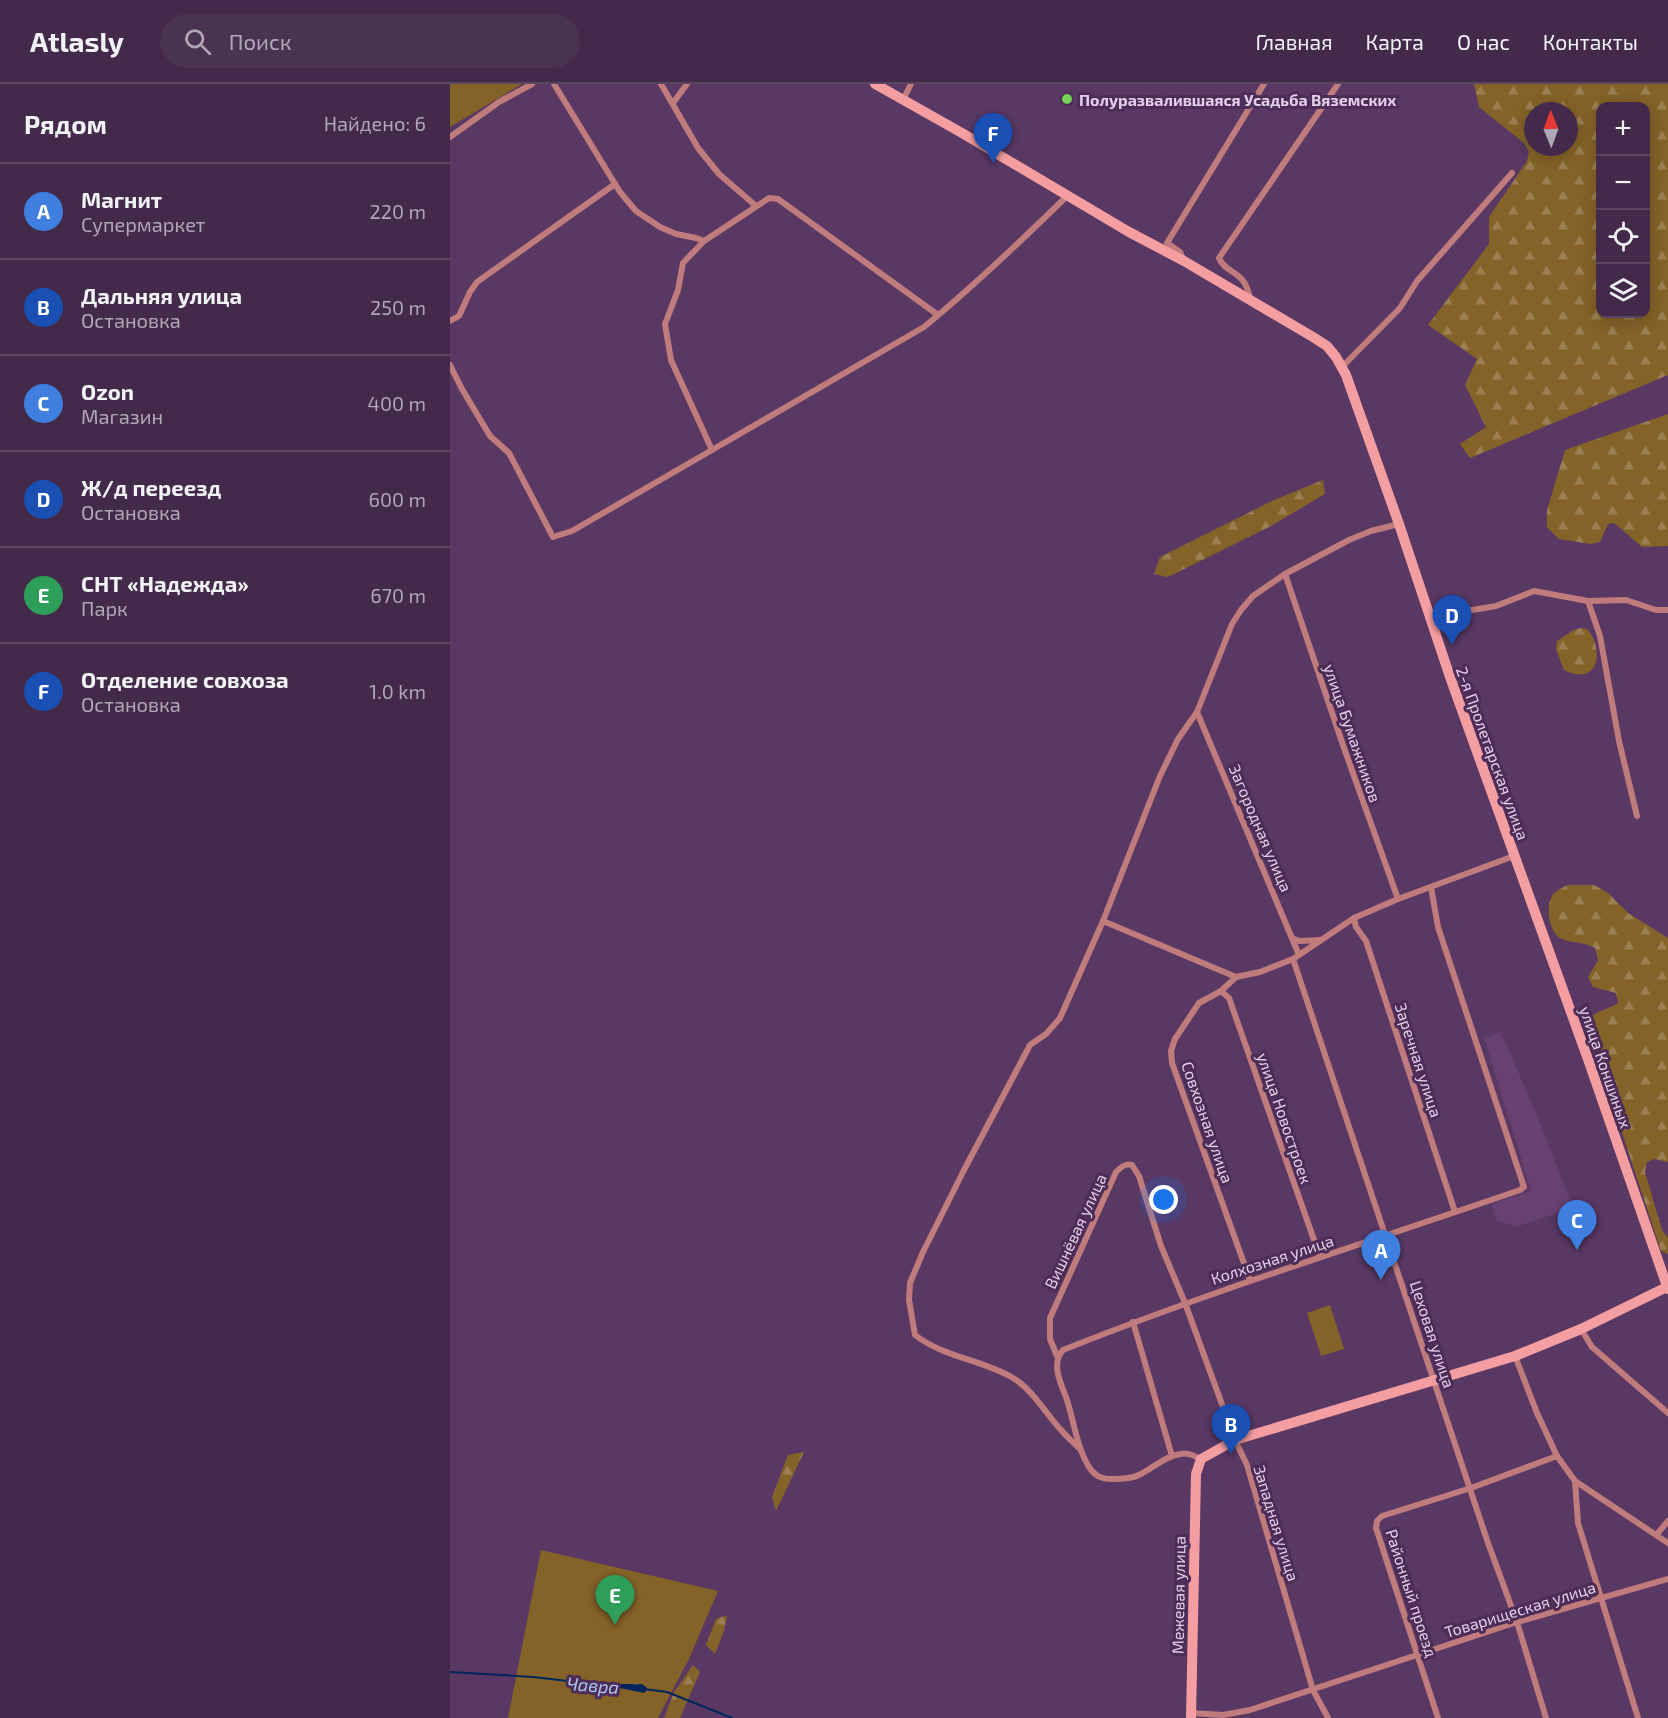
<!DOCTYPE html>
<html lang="ru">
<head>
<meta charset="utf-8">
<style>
  :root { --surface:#432a4a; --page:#4a3251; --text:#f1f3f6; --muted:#afa7b5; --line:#5b4662; --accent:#7ad157 }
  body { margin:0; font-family:"Exo 2",sans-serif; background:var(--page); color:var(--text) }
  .controls { position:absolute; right:18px; top:18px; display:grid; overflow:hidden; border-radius:12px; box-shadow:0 3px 15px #0003 }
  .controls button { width:54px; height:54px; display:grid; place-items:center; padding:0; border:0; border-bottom:2px solid var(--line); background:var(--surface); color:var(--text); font:30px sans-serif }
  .compass { position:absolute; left:1074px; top:18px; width:54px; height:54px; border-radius:50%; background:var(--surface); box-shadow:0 3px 15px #0003; rotate:359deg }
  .you { position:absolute; left:714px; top:1116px; width:21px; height:21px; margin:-15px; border:4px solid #fff; border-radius:50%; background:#1a73e8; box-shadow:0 0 0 9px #1a73e833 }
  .badge { display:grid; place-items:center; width:39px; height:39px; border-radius:50%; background:var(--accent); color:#fff; font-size:20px; font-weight:700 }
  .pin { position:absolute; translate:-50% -50px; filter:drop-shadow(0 2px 3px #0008) }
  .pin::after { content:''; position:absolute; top:32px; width:21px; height:18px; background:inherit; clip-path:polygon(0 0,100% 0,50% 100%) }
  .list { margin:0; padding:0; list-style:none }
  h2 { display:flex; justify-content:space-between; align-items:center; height:78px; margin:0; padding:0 24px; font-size:26px }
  h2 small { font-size:20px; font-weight:400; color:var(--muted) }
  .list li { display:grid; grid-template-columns:39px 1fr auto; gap:18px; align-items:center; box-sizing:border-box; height:96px; padding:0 24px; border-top:2px solid var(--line) }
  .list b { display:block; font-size:22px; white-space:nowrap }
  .list p { margin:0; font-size:20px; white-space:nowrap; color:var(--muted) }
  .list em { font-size:20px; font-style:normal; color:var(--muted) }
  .icon { flex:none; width:33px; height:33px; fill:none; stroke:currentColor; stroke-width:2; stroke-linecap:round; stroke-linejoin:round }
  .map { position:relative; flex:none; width:1218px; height:1634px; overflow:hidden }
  header { display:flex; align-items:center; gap:36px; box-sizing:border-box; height:84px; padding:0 30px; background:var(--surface); border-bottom:2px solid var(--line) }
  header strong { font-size:28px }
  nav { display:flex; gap:33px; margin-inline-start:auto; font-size:21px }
  .search { width:420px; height:54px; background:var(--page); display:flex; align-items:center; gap:15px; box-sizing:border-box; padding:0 21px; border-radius:33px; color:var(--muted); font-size:22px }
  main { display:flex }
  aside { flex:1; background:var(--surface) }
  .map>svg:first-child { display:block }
</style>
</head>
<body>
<header>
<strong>Atlasly</strong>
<div class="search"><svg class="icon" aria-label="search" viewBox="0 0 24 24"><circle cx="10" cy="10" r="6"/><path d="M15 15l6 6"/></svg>Поиск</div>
<nav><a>Главная</a><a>Карта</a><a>О нас</a><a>Контакты</a></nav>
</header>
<main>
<aside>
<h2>Рядом<small>Найдено: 6</small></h2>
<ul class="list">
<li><span class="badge" style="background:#3f7fe0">A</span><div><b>Магнит</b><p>Супермаркет</p></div><em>220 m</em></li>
<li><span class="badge" style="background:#1a4fb4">B</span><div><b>Дальняя улица</b><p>Остановка</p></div><em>250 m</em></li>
<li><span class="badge" style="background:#3f7fe0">C</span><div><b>Ozon</b><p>Магазин</p></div><em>400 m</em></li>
<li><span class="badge" style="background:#1a4fb4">D</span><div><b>Ж/д переезд</b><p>Остановка</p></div><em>600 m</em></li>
<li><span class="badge" style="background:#2e9e5b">E</span><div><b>СНТ «Надежда»</b><p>Парк</p></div><em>670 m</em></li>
<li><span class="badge" style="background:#1a4fb4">F</span><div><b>Отделение совхоза</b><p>Остановка</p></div><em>1.0 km</em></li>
</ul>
</aside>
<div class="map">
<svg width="1218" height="1634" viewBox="0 0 1218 1634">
  <defs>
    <pattern id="forest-firs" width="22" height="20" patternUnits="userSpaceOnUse" patternTransform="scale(1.5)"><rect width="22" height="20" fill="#846228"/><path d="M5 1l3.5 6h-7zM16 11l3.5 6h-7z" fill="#9b7f52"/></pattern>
    <pattern id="water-waves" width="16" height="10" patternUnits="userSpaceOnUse" patternTransform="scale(1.5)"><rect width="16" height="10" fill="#00265b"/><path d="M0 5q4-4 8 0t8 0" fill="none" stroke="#254473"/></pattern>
  </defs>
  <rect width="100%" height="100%" fill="#593863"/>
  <polygon fill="#664171" points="1051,948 1087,1031 1123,1124 1066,1143 1046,1136 1042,1120 1081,1107 1034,954"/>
  <g fill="#846228">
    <polygon points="0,0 72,0 0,43"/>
    <polygon points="880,1221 894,1265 871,1272 857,1229"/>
    <polygon points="91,1466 268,1507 239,1575 208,1634 58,1634"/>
  </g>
  <g fill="url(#forest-firs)" fill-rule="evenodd">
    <path d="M 1024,0 L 1218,0 L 1218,291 L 1020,374 L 1010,360 L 1036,343 L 1015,301 L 1027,275 L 978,241 L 1039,160 L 1039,133 L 1077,77 L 1079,68 L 1074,59 L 1029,23 ZM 1150,22 L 1196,22 L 1196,230 L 1150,230 ZM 1083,27 L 1119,27 L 1119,63 L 1083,63 Z"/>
    <polygon points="1218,330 1218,462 1192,463 1164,439 1158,440 1150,458 1140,460 1109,455 1097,443 1097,426 1115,366"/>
    <polygon points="873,396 875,410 819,443 718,493 704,490 710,473 824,416"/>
    <path d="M 1130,544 L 1137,545 C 1155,565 1149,604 1114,586 L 1106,565 L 1107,557 L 1122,547 Z"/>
    <path d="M 1117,801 L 1144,801 L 1158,809 L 1178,829 L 1218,854 L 1218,1078 L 1204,1075 L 1197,1078 L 1195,1088 L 1212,1146 L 1218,1154 L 1218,1170 L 1211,1167 L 1140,952 L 1138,938 C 1145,925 1157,927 1168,919 L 1166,909 L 1143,903 L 1138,893 L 1148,876 L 1145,864 C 1133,857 1123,860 1112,855 C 1099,850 1095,824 1102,812 C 1105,807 1112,804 1117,801 Z"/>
    <polygon points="354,1368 326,1427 322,1413 338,1371"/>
    <polygon points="277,1531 274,1547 265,1570 256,1561 266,1535"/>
    <polygon points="243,1581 250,1588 230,1634 214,1634 224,1608"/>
  </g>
  <polygon fill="url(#water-waves)" points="150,1600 192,1600 196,1603 197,1606 194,1609"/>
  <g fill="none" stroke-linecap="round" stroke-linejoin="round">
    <g stroke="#00265b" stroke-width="2">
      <polyline points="0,1588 83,1593 153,1601"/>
      <polyline points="194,1605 217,1608 282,1634"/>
    </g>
    <g stroke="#c07b7d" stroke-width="6">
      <polyline points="104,0 170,108 186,127 210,143 226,150 246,154 254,157"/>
      <polyline points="211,0 248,64 269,90 306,122"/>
      <polyline points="453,16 461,0"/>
      <polyline points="223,19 237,0"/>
      <polyline points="0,53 49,18 82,0"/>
      <polyline points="733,175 730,168 717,159 814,0"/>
      <path d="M 800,215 C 795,185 776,191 769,174 L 888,0"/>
      <path d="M 488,231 L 328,115 L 319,114 L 254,157 L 233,179 L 228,206 L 215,240 L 221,276 L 262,366 L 474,243 C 524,202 571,157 617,112"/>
      <polyline points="0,237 9,232 20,208 27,198 165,100"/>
      <polyline points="0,281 12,305 40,352 59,369 103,453 122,447 262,366"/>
      <polyline points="892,283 950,224 967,197 1062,89"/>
      <polyline points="835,490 894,664 948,815"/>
      <polyline points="1138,517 1150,552 1169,657 1187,732"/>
      <polyline points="980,536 999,530 1046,522 1084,507 1138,517 1176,516 1206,526 1218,526"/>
      <polyline points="747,628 849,871"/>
      <polyline points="904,834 906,843 916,857 1005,1128"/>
      <polyline points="653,837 786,893"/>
      <polyline points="842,854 849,857 871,856"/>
      <polyline points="843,875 1038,1459 1067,1538 1096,1634"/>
      <polyline points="771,907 779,914 870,1173"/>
      <polyline points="800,1196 722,979 721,967 725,955 749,919 771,907 786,893 810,888 843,875 904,834 948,815 1064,772"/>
      <polyline points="683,1238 722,1372"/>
      <polyline points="1131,1245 1142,1263 1218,1329"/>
      <path d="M 607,1272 L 600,1255 L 600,1234 L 666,1088 C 670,1084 675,1079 682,1081 L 689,1092 L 711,1162 L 735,1219 L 785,1356 L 797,1381 L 863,1606 L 878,1634"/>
      <polyline points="1065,1272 1087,1329 1107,1372 1125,1397 1218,1459"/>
      <path d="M 631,1366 C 624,1359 617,1353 611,1346 C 596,1330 583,1306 563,1294 C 533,1276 493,1273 465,1251 L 459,1216 L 460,1199 L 473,1168 L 514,1086 L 580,961 L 596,950 L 610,934 L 653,837 L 710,692 L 728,655 L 747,628 L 782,540 L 791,526 L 803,512 L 835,490 L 899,456 L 921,447 L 949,440"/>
      <path d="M 751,1375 C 744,1372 738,1368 730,1370 C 715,1372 702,1385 689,1391 C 681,1395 670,1395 662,1395 C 651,1395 645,1392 639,1383 C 626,1362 624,1336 616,1313 C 610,1298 601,1279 613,1266 C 763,1206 917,1159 1070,1106 L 1074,1103 L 988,843 L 981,803"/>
      <polyline points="1125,1397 1128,1439 1188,1634"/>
      <polyline points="1207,1450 1218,1437"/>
      <polyline points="741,1629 773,1631 800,1626 1067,1538 1218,1495"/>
      <polyline points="988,1634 926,1444 927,1437 932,1432 1021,1404 1107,1372"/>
    </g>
    <g stroke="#f59ea1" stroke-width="10">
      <polyline points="425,0 512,49 679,148 734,177 863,253 877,262 886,273 896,291 949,440 1000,593 1139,978 1218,1205"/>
      <polyline points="741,1634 746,1390 751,1375 785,1356 1065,1272 1131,1245 1217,1203"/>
    </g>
  </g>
  <circle fill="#7ad157" stroke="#4d2d58" stroke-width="2" cx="617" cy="15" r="6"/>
  <g text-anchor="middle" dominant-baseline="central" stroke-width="6" stroke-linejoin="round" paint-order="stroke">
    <g font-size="16" font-weight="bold" fill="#e2cfe9" stroke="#4d2d58" text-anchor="start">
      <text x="629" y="15">Полуразвалившаяся Усадьба Вяземских</text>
    </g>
    <g font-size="16" fill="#e2cfe9" stroke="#4d2d58">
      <text transform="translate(903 649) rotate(71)">улица Бумажников</text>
      <text transform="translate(1043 669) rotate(70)">2-я Пролетарская улица</text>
      <text transform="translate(811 744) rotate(67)">Загородная улица</text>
      <text transform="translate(969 976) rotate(72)">Заречная улица</text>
      <text transform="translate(1156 983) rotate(71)">улица Коншиных</text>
      <text transform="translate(835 1034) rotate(71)">улица Новостроек</text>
      <text transform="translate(758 1038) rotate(71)">Совхозная улица</text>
      <text transform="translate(625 1147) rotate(-65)">Вишнёвая улица</text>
      <text transform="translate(822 1175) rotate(-18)">Колхозная улица</text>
      <text transform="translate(983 1250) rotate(72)">Цеховая улица</text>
      <text transform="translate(827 1439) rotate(73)">Западная улица</text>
      <text transform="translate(962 1509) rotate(72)">Районный проезд</text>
      <text transform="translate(728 1511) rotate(-89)">Межевая улица</text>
      <text transform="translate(1070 1525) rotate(-17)">Товарищеская улица</text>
    </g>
    <g font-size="18" font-style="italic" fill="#acc8f0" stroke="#4d2d58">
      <text transform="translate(143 1601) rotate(5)">Чавра</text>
    </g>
  </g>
</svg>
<div class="controls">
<button>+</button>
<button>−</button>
<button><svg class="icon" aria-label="locate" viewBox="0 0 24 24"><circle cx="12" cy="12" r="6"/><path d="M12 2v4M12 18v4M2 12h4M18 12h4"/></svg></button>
<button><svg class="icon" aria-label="layers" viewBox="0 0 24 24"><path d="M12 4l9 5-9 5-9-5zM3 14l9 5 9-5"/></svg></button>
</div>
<svg class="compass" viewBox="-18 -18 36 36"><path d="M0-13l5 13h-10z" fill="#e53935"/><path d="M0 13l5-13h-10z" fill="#afa7b5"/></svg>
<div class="you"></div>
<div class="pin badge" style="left:931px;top:1196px;background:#3f7fe0">A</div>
<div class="pin badge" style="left:781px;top:1370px;background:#1a4fb4">B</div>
<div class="pin badge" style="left:1127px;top:1166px;background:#3f7fe0">C</div>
<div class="pin badge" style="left:1002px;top:561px;background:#1a4fb4">D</div>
<div class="pin badge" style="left:165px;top:1541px;background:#2e9e5b">E</div>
<div class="pin badge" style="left:543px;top:79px;background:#1a4fb4">F</div>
</div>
</main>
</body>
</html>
